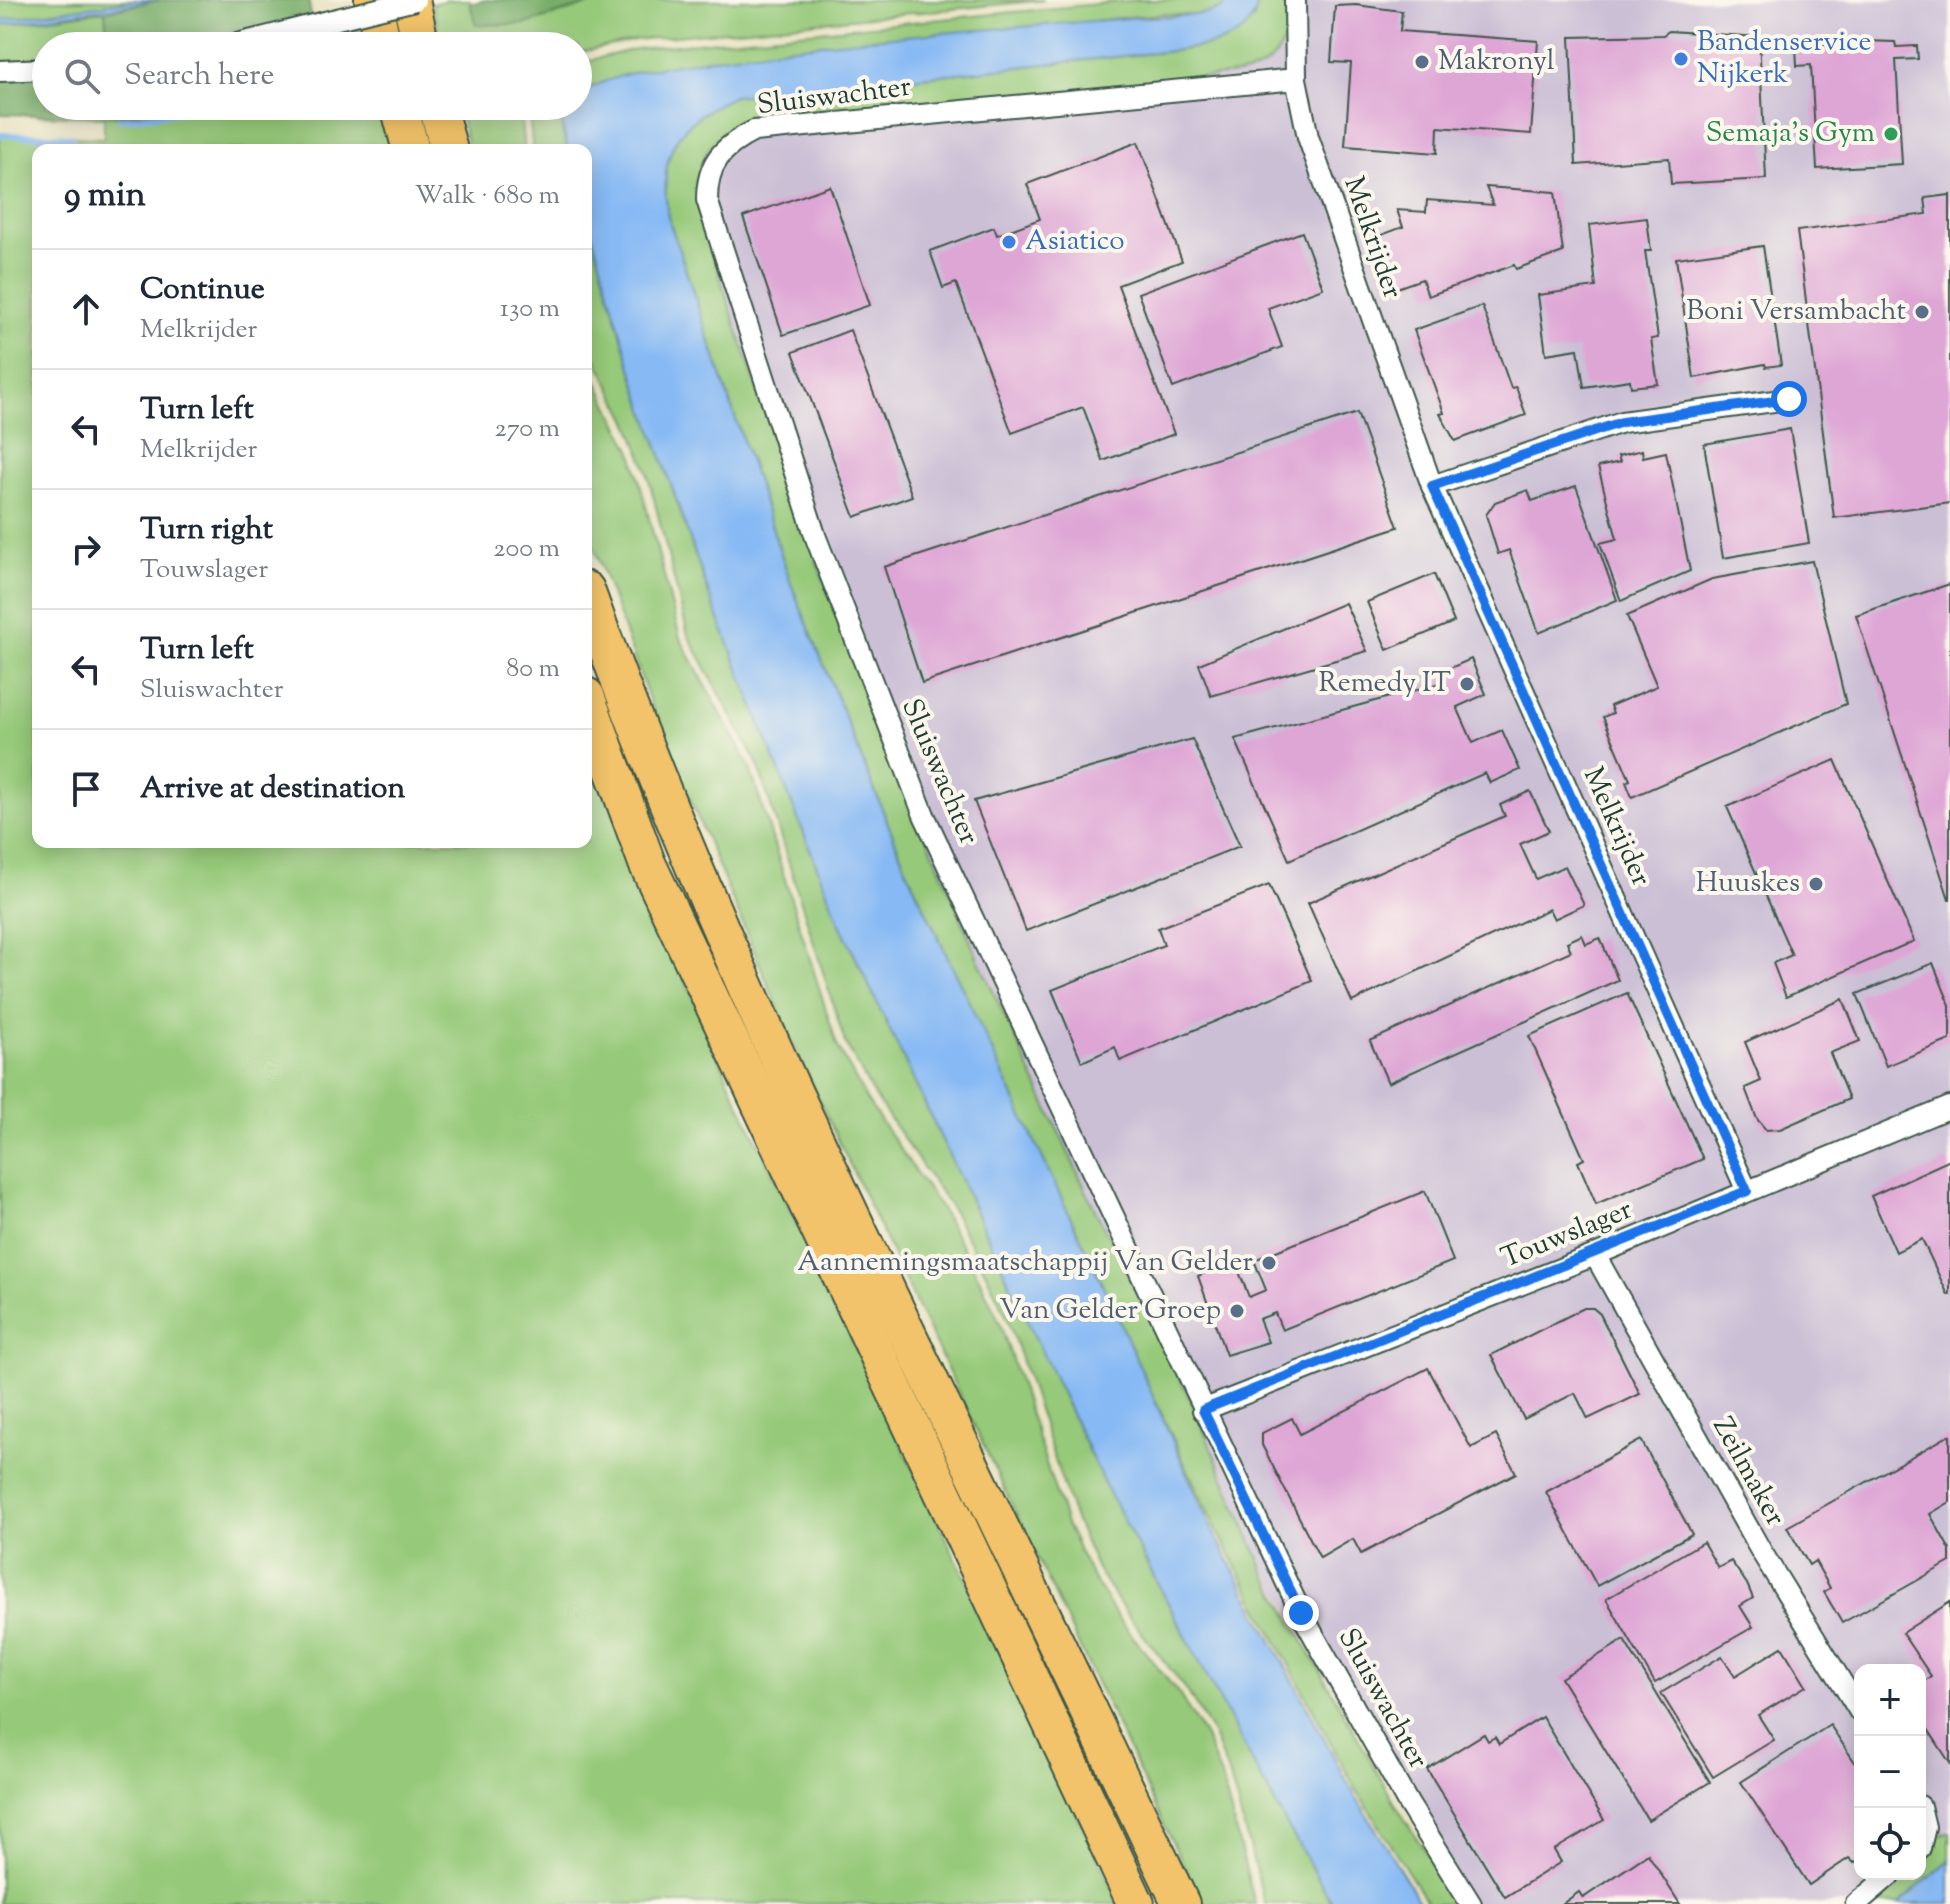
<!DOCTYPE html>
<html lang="en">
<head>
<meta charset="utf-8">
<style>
  :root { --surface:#fff; --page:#f2f2f3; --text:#1f2937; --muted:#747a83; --line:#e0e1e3 }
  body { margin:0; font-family:"Sorts Mill Goudy",serif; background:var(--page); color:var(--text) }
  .controls { position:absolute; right:24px; bottom:24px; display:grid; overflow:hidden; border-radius:16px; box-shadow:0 4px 20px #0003 }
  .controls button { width:72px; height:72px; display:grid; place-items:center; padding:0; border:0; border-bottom:2px solid var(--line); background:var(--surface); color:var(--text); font:40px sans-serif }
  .stop { position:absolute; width:24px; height:24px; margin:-18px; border:6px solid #1a73e8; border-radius:50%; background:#fff }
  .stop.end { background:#1a73e8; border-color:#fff; box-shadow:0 2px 8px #0008 }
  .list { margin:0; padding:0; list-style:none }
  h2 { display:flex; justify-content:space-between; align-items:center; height:104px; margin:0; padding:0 32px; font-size:34px }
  h2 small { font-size:26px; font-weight:400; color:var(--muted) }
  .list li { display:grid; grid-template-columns:52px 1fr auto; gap:24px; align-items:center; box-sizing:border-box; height:120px; padding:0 32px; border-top:2px solid var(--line) }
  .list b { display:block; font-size:30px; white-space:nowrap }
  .list p { margin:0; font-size:26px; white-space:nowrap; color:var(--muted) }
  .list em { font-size:26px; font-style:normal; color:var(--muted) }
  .icon { flex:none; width:44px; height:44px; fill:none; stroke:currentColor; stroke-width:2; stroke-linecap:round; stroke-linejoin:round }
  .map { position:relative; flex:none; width:1950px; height:1904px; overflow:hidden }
  .search { position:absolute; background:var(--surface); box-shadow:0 4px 20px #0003; left:32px; top:32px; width:560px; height:88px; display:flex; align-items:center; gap:20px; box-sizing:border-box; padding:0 28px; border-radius:44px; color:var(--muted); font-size:30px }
  .panel { position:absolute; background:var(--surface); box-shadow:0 4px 20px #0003; left:32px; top:144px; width:560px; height:704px; border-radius:16px }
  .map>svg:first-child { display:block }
</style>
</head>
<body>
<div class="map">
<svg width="1950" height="1904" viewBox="0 0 1950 1904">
  <rect width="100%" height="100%" fill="#fbf7ec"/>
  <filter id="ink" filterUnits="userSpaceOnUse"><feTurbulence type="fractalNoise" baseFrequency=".0125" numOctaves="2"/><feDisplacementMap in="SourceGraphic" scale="16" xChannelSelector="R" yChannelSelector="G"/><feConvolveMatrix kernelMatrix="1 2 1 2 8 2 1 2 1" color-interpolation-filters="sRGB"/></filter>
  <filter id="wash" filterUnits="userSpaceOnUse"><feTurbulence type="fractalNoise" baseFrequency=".006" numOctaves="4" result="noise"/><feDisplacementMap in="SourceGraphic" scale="32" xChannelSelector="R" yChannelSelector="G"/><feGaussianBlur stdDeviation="1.8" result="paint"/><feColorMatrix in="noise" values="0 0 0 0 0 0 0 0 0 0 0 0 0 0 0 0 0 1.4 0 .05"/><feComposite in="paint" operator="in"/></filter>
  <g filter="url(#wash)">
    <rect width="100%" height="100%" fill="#e8e3c2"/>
    <path fill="#cbbfd5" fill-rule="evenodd" d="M 1264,0 L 1950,0 L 1950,1871 L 1911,1904 L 1463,1904 L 1263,1567 L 1170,1351 L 983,996 L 836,648 L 673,192 L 691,135 ZM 1860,1670 L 1920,1670 L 1920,1874 L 1860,1874 Z"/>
    <g fill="#96c979" stroke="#5a8356" stroke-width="2">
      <polygon points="11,0 136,0 0,20 0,2"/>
      <polygon points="447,0 470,0 476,25 525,24 604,0 1044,0 635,40 578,53 578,46 443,46 432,4"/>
      <polygon points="1137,0 1226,0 1223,7 1205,16 1162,14 1110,19 593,86 578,95 578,63 636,49"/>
      <path d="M 1258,0 L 1289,0 C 1290,35 1283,63 1247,73 L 741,125 C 696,146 696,173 700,217 L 787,479 L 854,664 L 978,959 L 1096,1212 L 1186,1390 L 1265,1573 L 1397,1807 L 1459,1904 L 1428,1904 L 1353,1784 L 1208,1513 L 908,873 L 791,584 L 668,217 C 659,152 673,125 734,96 L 1173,51 L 1222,42 L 1254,19 Z"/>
      <polygon points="105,11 108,46 46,46 46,59 0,62 0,25"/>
      <polygon points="357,22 363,46 318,46 311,34"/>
      <polygon points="234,106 379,106 390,150 38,150 38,842 586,842 586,749 731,1086 1120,1904 0,1904 0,135 104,138 104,117"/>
      <polygon points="458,106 519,106 524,150 469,150"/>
      <polygon points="528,106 568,106 562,130 568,150 533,150"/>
      <polygon points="586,214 635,381 709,594 839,922 1102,1479 1281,1815 1333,1904 1265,1904 1230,1777 1211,1731 1186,1689 1126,1613 1097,1569 1075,1520 1008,1320 988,1277 951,1208 873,1094 845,1042 758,765 688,635 647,471 631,427 594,355 586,326"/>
      <polygon points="586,359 632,452 680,638 750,768 837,1045 866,1099 943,1212 980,1280 1000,1323 1066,1524 1090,1573 1118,1618 1179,1694 1204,1735 1222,1779 1255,1904 1202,1904 800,1060 657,721 586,525"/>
      <polygon points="1950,1833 1950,1860 1898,1904 1872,1904 1906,1874 1920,1874 1920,1861 1935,1835"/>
    </g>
    <g fill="#78ad69" stroke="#4c754e" stroke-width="2">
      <polygon points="160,0 309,0 311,17 175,46 108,46 105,11"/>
      <polygon points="486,0 604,0 525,24 476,25 470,4"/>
      <polygon points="46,76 46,106 234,106 104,117 0,114 0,78"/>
    </g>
    <g fill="#87b9f4" stroke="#537b94" stroke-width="2">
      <polygon points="136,0 159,0 0,25 0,20"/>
      <path d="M 1226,0 L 1258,0 C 1253,44 1208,45 1173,51 L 734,96 C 673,125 659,152 668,217 L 791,584 L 908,873 L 1121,1324 L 1210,1525 L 1349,1785 L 1421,1904 L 1333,1904 L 1281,1815 L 1102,1479 L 839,922 L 709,594 L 635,381 L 586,214 L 586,150 L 568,150 C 564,135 559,120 568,106 L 578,106 L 580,94 C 616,71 667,66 709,59 C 847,36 988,31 1128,18 C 1153,15 1204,20 1223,7 Z"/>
      <polygon points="1950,1860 1950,1904 1898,1904"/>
    </g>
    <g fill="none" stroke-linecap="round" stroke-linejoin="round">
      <g stroke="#87b9f4" stroke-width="6">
        <polyline points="120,120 223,106"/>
        <polyline points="0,135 73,137"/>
      </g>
    </g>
    <g id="blocks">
      <g fill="#dea6d5">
        <polygon points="1356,5 1402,11 1400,31 1538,41 1531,134 1438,127 1437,153 1345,146 1351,63 1331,62 1335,6"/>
        <polygon points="1669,31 1759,37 1766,179 1671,184 1669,158 1576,165 1570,37 1663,35"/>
        <polygon points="1830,40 1895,42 1896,47 1917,46 1918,59 1896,60 1902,164 1817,169 1811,65 1797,66 1796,45 1831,44"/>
        <polygon points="1138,142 1182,261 1118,285 1174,434 1103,461 1083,407 1012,433 956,283 943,288 930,251 994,227 997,235 1040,219 1027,184"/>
        <polygon points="830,186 870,305 783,335 743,217"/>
        <polygon points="1486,187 1555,192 1563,252 1516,269 1514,265 1428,296 1422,279 1394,289 1376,237 1403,227 1397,210 1426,212 1427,200 1493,205"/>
        <polygon points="1950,195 1950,503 1834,518 1797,231 1927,214 1925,198"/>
        <polygon points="1647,218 1651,251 1645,251 1658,338 1651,339 1658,384 1631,387 1630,380 1584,387 1578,349 1546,354 1538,295 1596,287 1589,225"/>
        <polygon points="1302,232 1323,288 1268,308 1282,347 1173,388 1138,293"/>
        <polygon points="1763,246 1781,365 1766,367 1765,364 1694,378 1676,258"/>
        <polygon points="1482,306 1511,388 1516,387 1526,415 1455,441 1440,414 1444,413 1414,330"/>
        <polygon points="850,330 912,496 855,517 793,352"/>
        <polygon points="1357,413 1398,527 922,683 884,567"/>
        <polygon points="1790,429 1809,543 1723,558 1704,444"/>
        <polygon points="1642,450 1643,457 1666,452 1690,571 1621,601 1600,543 1617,539 1598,467 1620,462 1618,456"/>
        <polygon points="1576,486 1617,600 1539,633 1509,550 1498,554 1486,515 1495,502 1528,490 1532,501"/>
        <polygon points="1812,561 1846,704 1632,797 1626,782 1630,780 1603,717 1613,713 1610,706 1657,686 1627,616 1712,579"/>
        <polygon points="1434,574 1454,622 1387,650 1367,602"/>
        <polygon points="1950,584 1950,899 1949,899 1856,615"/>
        <polygon points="1345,603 1367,651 1211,696 1199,664"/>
        <polygon points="1471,659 1486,694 1457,707 1473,743 1502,730 1520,770 1490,783 1485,773 1289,860 1235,739 1445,682 1441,672"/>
        <polygon points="1192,739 1240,846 1026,931 974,801"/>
        <polygon points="1835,760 1914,941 1786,997 1773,963 1792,955 1727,807"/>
        <polygon points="1530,791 1549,831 1520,844 1536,879 1565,866 1584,905 1554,919 1549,909 1352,1002 1308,903 1505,816 1500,805"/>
        <polygon points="1269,885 1312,981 1120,1061 1115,1047 1082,1062 1052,990 1164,945 1158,928"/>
        <polygon points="1582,935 1586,944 1600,938 1618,980 1388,1083 1370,1041 1571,951 1567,942"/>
        <polygon points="1933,963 1950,1005 1950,1040 1886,1066 1857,994"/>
        <polygon points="1627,993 1703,1159 1596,1204 1578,1162 1584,1159 1529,1036"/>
        <polygon points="1843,999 1860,1041 1830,1053 1849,1099 1780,1129 1766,1130 1757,1119 1745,1088 1761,1081 1745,1042"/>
        <polygon points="1950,1160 1950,1294 1948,1295 1922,1239 1896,1252 1871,1196"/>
        <polygon points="1425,1191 1453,1261 1282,1330 1275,1313 1259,1319 1268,1342 1226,1355 1198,1276 1234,1259 1249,1297 1266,1290 1254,1260"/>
        <polygon points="1584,1308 1593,1308 1600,1314 1640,1394 1588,1419 1575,1393 1524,1419 1491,1355"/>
        <polygon points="1428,1368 1471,1448 1496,1435 1516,1473 1361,1554 1353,1539 1320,1558 1262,1445 1262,1433 1292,1418 1300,1434"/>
        <polygon points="1950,1435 1950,1502 1930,1514 1950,1550 1950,1562 1842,1623 1824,1592 1830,1588 1815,1561 1809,1565 1787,1527"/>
        <polygon points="1641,1440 1692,1534 1597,1586 1546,1492"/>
        <polygon points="1703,1542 1718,1568 1731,1561 1747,1584 1753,1598 1740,1606 1753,1627 1655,1683 1606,1599"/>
        <polygon points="1950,1602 1950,1763 1920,1717 1920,1684 1931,1676 1902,1633"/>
        <polygon points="1624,1640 1710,1782 1648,1820 1561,1678"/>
        <polygon points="1782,1647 1806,1686 1758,1715 1774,1740 1713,1777 1661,1693 1722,1656 1735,1676"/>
        <polygon points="1542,1717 1604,1820 1554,1850 1561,1862 1505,1897 1427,1769 1484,1734 1488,1741 1495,1737 1499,1744"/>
        <polygon points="1830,1725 1860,1770 1860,1858 1854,1863 1849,1858 1809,1885 1741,1782"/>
        <polygon points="1648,1854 1680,1904 1562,1904 1579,1892 1583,1898"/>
      </g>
    </g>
  </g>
  <g filter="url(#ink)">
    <use href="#blocks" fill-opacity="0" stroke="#3d5649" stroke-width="2"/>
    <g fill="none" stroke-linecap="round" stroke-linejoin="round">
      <defs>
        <g id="street">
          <polyline points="1295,0 1296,79 1308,137 1432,486 1747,1191"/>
          <polyline points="229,46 333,20"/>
          <polyline points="0,71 46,69"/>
          <path d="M 1296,79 L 754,131 C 722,147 707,163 707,200 L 816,538 L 924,815 L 1301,1613 L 1408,1803 L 1471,1904"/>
          <polyline points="1432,486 1622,422 1789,399"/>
          <polyline points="1595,1255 1761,1551 1860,1712"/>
          <polyline points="1203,1410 1595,1255 1950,1107"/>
          <polyline points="1920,1806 1925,1827 1920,1848"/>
          <polyline points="1856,1904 1891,1874"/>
        </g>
        <g id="highway">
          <polyline points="373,0 383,46"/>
          <polyline points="411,0 421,46"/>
          <polyline points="399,106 411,150"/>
          <polyline points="437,106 449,150"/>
          <path d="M 586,590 C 681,857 801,1113 924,1368 C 1010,1547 1095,1725 1181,1904"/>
          <polyline points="586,696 647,863 1136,1904"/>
        </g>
      </defs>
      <use href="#street" stroke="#3d5649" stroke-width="24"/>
      <use href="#highway" stroke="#3d5649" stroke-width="40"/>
      <use href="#street" stroke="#fff" stroke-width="20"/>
      <use href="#highway" stroke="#f2c36a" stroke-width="36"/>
      <defs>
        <polyline id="street-bridge" points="333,20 415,0"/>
      </defs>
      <use href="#street-bridge" stroke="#3d5649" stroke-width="24" stroke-linecap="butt"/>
      <use href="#street-bridge" stroke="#fff" stroke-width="20"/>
    </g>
  </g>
  <g fill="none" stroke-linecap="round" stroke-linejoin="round" filter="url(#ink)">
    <polyline stroke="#1a73e8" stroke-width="10" points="1301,1613 1203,1410 1747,1191 1432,486 1622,422 1789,399"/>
  </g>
  <g fill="#3f7fe0" stroke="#fbf7ec" stroke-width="3">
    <circle cx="1681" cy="59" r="8"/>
    <circle cx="1009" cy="242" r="8"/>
  </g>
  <g fill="#5c6f8a" stroke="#fbf7ec" stroke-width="3">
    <circle cx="1422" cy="62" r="8"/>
    <circle cx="1922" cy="312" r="8"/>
    <circle cx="1467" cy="684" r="8"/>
    <circle cx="1816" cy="884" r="8"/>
    <circle cx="1269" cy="1263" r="8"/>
    <circle cx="1237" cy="1311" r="8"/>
  </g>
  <circle fill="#2e9e5b" stroke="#fbf7ec" stroke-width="3" cx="1891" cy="134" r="8"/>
  <g text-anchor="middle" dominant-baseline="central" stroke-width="8" stroke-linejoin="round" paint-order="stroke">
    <g font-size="28" fill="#366cbe" stroke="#fbf7ec" text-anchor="start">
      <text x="1697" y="43">Bandenservice<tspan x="1697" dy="32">Nijkerk</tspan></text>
      <text x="1025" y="242">Asiatico</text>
    </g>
    <g font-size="28" fill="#4e5e75" stroke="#fbf7ec" text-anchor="end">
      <text x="1438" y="62" text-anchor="start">Makronyl</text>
      <text x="1906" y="312">Boni Versambacht</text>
      <text x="1451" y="684">Remedy IT</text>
      <text x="1800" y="884">Huuskes</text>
      <text x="1253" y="1263">Aannemingsmaatschappij Van Gelder</text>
      <text x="1221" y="1311">Van Gelder Groep</text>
    </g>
    <g font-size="28" fill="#1f3d34" stroke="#fbf7ec">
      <text transform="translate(834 97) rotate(-7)">Sluiswachter</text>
      <text transform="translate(1372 238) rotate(71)">Melkrijder</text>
      <text transform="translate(939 772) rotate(67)">Sluiswachter</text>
      <text transform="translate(1616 827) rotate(66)">Melkrijder</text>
      <text transform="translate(1567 1235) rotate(-22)">Touwslager</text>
      <text transform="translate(1748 1472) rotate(61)">Zeilmaker</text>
      <text transform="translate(1382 1699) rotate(61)">Sluiswachter</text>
    </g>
    <g font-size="28" fill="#27864d" stroke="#fbf7ec" text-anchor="end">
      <text x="1875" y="134">Semaja's Gym</text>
    </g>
  </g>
</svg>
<div class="controls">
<button>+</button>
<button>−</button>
<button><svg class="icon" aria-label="locate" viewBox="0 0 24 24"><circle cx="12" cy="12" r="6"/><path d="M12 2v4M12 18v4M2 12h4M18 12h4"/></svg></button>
</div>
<div class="stop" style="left:1789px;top:399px"></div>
<div class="stop end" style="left:1301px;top:1613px"></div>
<div class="search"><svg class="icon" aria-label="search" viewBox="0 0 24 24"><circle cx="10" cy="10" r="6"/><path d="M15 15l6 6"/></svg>Search here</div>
<section class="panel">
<h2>9 min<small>Walk · 680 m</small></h2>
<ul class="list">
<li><svg class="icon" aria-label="ahead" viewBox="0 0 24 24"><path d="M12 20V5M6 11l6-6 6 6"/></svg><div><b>Continue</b><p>Melkrijder</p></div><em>130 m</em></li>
<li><svg class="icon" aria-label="left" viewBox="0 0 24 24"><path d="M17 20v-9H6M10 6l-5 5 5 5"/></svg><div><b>Turn left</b><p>Melkrijder</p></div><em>270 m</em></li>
<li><svg class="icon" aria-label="right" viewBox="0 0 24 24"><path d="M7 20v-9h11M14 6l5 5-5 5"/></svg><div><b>Turn right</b><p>Touwslager</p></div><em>200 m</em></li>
<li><svg class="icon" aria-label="left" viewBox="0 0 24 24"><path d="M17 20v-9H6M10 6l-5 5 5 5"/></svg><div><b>Turn left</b><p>Sluiswachter</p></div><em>80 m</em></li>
<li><svg class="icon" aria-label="arrive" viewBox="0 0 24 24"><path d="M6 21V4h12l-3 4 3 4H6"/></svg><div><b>Arrive at destination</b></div></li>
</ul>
</section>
</div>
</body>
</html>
